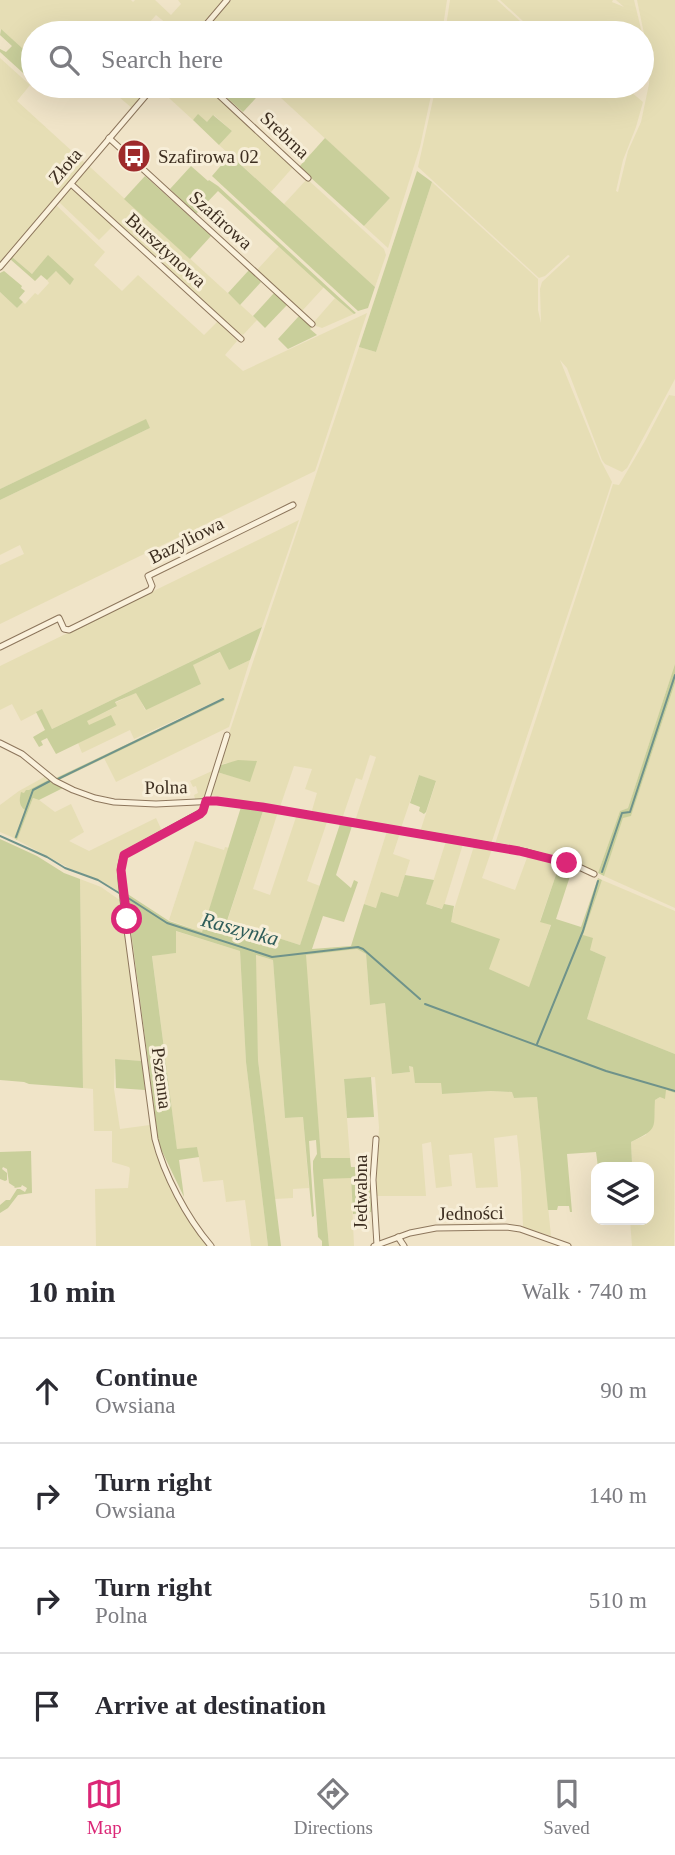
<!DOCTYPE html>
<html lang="en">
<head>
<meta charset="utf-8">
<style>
  :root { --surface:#fff; --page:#f2f2f3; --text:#2b2b33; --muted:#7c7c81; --line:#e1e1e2; --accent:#db2777 }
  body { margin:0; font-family:Georgia,serif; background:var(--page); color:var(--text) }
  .controls { position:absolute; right:21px; bottom:21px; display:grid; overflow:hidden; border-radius:14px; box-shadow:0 7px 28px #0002 }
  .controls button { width:63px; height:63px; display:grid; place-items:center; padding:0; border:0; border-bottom:2px solid var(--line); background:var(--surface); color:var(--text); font:35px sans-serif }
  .stop { position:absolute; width:21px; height:21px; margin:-16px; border:5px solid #db2777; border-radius:50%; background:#fff }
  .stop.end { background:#db2777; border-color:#fff; box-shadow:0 2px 7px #0008 }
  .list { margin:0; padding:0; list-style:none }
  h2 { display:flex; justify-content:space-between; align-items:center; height:91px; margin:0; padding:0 28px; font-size:30px }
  h2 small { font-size:23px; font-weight:400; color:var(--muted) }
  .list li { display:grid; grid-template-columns:46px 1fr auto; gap:21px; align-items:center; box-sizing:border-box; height:105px; padding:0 28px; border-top:2px solid var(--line) }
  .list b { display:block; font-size:26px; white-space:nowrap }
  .list p { margin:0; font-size:23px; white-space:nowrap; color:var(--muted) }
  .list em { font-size:23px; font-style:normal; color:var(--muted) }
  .icon { flex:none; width:38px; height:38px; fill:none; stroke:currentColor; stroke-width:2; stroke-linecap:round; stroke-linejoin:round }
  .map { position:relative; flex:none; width:675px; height:1246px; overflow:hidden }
  .search { position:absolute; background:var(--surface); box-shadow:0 7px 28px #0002; left:21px; right:21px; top:21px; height:77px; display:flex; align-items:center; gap:18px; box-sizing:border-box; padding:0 24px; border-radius:38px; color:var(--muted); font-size:26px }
  .sheet { height:511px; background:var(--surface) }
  nav { display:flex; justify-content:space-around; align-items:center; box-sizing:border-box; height:98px; border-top:2px solid var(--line); background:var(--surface); font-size:19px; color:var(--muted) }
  nav a { display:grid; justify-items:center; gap:4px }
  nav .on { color:var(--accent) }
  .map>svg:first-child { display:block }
</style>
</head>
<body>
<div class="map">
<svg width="675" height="1246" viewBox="0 0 675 1246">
  <rect width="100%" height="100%" fill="#f0e4c8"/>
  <g fill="#e6deb5">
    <polygon points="0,0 131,0 133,2 135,0 155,0 171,15 181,4 178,0 224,0 195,33 178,33 156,15 140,33 33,33 33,58 0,29"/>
    <polygon points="231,0 447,0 442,33 210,33 206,30"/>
    <polygon points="450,0 497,0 533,33 445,33"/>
    <polygon points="500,0 613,0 612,2 624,7 616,0 634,0 642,33 536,33"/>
    <polygon points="637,0 675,0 675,379 627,468 622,472 605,464 602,460 567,368 560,360 601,461 612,482 491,844 420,832 436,782 419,775 401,828 355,821 376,757 370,755 362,780 356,778 342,819 311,814 317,793 305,789 312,769 294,766 280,807 210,795 216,772 250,781 256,761 226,763 218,766 359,347 376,352 432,182 538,279 538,310 541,323 540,289 542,282 570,256 568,255 545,276 539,278 418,167 436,86 624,86 643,102 636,127 623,160 616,191 618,192 628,151 641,122 649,84 650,70 648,53"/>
    <polygon points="0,58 30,85 17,101 85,163 0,263"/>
    <polygon points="106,86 151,86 132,108"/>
    <polygon points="158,86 205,86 294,166 271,192 219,145 232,131 214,115 207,123 198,115 193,120 157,87"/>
    <polygon points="268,86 433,86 420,147 388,248 364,226 390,198"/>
    <polygon points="89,166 257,320 243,335 236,331 75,183"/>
    <polygon points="307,179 384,249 386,255 375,287 284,204"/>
    <polygon points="71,188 113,226 99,240 59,202"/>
    <polygon points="56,205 105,252 94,265 122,291 138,275 204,335 218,321 237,341 225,355 243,371 367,313 315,471 0,624 0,565 24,554 20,545 0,555 0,500 150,428 145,420 0,489 0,292 17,308 23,302 25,304 35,293 38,295 49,283 47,280 56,271 49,256 32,274 12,257"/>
    <polygon points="279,246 324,287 302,311 257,270"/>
    <polygon points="335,298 354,314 322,328 316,326 314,322"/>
    <polygon points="669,395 675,396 675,664 628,808 620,811 598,873 561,859 495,844 613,484 619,485 645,441"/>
    <polygon points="299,520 262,627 52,729 42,710 21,721 12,704 0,710 0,666"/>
    <polygon points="221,652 229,670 250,660 229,727 116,782 104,758 224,699 223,698 134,739 130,730 82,753 78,743 115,725 88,726 86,721 116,707 115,703 137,692 145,710 201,684 192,665"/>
    <polygon points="675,683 675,908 604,876 623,817 631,816"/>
    <polygon points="212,771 204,799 195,799 194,795 198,793 196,786 193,787 190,781"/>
    <polygon points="46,776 50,779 20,796 21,807 25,810 14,838 0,832 0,805 19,791"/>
    <polygon points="33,798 39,800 55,812 71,804 84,832 69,841 89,851 156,818 162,831 124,852 118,859 120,892 99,880 71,869 17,840"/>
    <polygon points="263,811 277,813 277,815 253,889 270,895 296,817 327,822 307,881 320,886 300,945 241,926 238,933 224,931"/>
    <polygon points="387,831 400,833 393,854 410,860 398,897 376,908 364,904"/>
    <polygon points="195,841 224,850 225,847 229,848 202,932 169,920"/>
    <polygon points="446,841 463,844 443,909 426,904"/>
    <polygon points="474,846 492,849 482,878 515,890 528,855 560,863 540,921 551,924 529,988 489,969 450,922"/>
    <polygon points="80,879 101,887 121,901 142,1061 115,1059 114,1089 120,1129 150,1125 155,1152 179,1204 205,1241 206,1246 96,1246 95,1189 128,1188 130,1169 129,1167 112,1162 112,1131 94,1131 93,1089 83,1088"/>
    <polygon points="602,880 675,911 675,1054 587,1019 606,957 590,950 583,935"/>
    <polygon points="175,931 240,951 246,1062 268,1246 251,1246 245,1200 226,1202 223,1180 203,1182 197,1147 177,1150 152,955 176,953"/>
    <polygon points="357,949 366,954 370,1005 385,1003 393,1074 410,1072 409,1066 413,1067 441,1083 442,1094 491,1091 513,1092 514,1098 537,1097 551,1236 523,1227 521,1174 517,1135 494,1138 498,1187 476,1188 472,1153 449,1155 452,1186 436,1188 431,1142 422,1144 426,1196 376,1196 379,1127 375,1077 344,1079 350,1158 321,1159 305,955"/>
    <polygon points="255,955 273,960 285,1118 303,1117 309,1188 293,1189 293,1198 275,1199 258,1060"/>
    <polygon points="665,1090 675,1093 674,1246 632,1246 630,1220 649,1220 649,1167 629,1167 632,1163 631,1142 646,1135 655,1100 660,1097"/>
    <polygon points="351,1177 354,1246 329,1246 323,1179"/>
  </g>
  <g fill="#c9cf9b">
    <polygon points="1,29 33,58 33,82 0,52 0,49 6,52 12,46 0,35"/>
    <polygon points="238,86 267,86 243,112 227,98"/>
    <polygon points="198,114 207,122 213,115 232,131 219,145 193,120"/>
    <polygon points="325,138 390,198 364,226 299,167"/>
    <polygon points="230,155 375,287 368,308 358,311 212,176"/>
    <polygon points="191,166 208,181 209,180 218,186 356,313 354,314 335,298 218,191 196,214 170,189"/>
    <polygon points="417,171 432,182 376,352 359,347"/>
    <polygon points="145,176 211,236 190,259 124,199"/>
    <polygon points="48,255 74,279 70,285 56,271 47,280 41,275 35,281 10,259 12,257 32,274"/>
    <polygon points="249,270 261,282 240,305 228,293"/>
    <polygon points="4,271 22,286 21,288 25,291 19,298 23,302 17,308 0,292 0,273"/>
    <polygon points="274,293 287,305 265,328 253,316"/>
    <polygon points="299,316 312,327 310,329 317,335 288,349 278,339"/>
    <polygon points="146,419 150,428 0,500 0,489"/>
    <polygon points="262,627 250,660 229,670 220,652 193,665 201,684 146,710 136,693 115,702 117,706 87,721 89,725 111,715 116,725 56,754 47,738 41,741 43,745 39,747 33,737 45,730 36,712 42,709 52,729"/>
    <polygon points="675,664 675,683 631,816 623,818 604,876 598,873 620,811 628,808"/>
    <polygon points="224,698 225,700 59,780 56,778"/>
    <polygon points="238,760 257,761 250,782 217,772 218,766"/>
    <polygon points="419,775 436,781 426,812 424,814 419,811 420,807 410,803"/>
    <path d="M 50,779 L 63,788 L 39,800 L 33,798 L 17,840 L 14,838 L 25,810 C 19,806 19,800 21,792 L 24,793 L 26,790 L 29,790 Z"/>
    <path d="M 241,807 L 263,811 L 224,930 L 238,933 L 241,926 L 300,945 L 340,824 L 352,826 L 336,875 L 351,888 L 354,880 L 358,882 L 344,922 L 323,916 L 312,949 L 351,946 L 364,904 L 376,908 L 381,892 L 398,897 L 405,875 L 434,880 L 426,904 L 442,909 L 444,904 L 454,906 L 451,922 L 500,939 L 489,969 L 529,987 L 551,925 L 540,922 L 560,863 L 573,867 L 556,919 L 581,927 L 598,878 L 602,880 L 583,935 L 593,938 L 590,950 L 606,957 L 587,1019 L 675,1054 L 675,1093 L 666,1090 L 665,1099 L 660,1097 L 655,1100 C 653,1128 660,1128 631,1142 L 632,1163 L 629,1167 L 598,1167 L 596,1152 L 567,1154 L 572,1212 L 570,1212 L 569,1206 L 558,1206 L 557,1210 L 548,1210 L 537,1097 L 514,1098 L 512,1092 L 491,1091 L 442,1094 L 441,1083 L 415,1083 L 413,1067 L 409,1066 L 410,1072 L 392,1074 L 385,1003 L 370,1005 L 366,954 L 357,949 L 306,955 L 321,1158 L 350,1158 L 351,1167 L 369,1167 L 371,1212 L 353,1214 L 351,1178 L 323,1179 L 329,1246 L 322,1246 L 322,1241 L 318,1237 L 313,1169 L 313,1161 L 317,1154 L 316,1140 L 309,1141 L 314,1216 L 312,1217 L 303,1117 L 285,1118 L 273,960 L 256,955 L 258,1060 L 281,1246 L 268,1246 L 246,1062 L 240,951 L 176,931 L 176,953 L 152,956 L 177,1149 L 197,1147 L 199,1157 L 179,1160 L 184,1197 L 159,1145 L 126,893 L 169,921 L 202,932 Z"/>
    <polygon points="0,839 37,856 64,873 80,879 83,1088 29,1084 24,1082 0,1080"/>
    <polygon points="115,1059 142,1061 145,1090 116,1088"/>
    <polygon points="371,1077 374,1117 347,1118 344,1079"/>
    <polygon points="31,1151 32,1193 18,1195 8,1208 0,1213 0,1205 6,1200 10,1200 17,1189 20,1189 25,1192 27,1188 22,1185 21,1187 14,1188 15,1187 9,1183 7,1169 3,1167 2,1169 7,1173 7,1180 5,1181 0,1179 0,1152"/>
  </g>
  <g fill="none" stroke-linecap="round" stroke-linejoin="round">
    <g stroke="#6f938a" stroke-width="2">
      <polyline points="58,779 223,699"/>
      <polyline points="0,836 47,857 65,868 98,880 119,893"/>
      <polyline points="16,837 33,790 50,781"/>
      <polyline points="602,872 622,813 630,812 675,675"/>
      <polyline points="125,896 167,923 272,957 358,947 363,949 420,999"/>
      <polyline points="425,1004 606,1071 675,1091"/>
      <polyline points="537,1044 583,931 598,881"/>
    </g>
    <defs>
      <g id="minor">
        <polyline points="199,33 227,0"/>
        <polyline points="209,86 308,178"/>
        <polyline points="109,138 312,324"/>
        <polyline points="71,184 241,339"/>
        <polyline points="0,267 154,86"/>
        <polyline points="0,647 59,618 64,629 69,630 150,590 152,586 148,576 293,505"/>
        <polyline points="0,743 22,754 55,781 73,790 95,798 114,802 156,804 217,801 262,807 527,852 579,867 594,874"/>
        <polyline points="376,1139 373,1180 377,1245"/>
        <polyline points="398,1237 404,1246"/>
        <path d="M 211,1246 C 187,1218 164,1175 155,1139 L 123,900 C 122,885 117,866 125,854 L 203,811 L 227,735"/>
        <polyline points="374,1246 410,1233 436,1228 506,1227 520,1229 568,1246"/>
      </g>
    </defs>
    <use href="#minor" stroke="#8d765c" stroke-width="7"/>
    <use href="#minor" stroke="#faf1dc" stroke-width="5"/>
  </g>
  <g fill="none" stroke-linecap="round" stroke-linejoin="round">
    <polyline stroke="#db2777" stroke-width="9" points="127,919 121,870 124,855 200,814 203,811 206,801 217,801 262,807 519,851 567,863"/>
  </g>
  <defs>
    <symbol id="bus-disc" viewBox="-11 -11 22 22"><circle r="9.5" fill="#9e2a2b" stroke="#f7eed8"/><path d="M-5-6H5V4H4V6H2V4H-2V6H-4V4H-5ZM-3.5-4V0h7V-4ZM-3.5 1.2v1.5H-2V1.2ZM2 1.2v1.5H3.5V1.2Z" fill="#fff"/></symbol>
  </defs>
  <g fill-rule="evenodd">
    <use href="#bus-disc" x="115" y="137" width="38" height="38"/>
  </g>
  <g text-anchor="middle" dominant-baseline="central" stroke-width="6" stroke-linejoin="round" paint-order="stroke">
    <g font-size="19" fill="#3d2e20" stroke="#f7eed8">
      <text transform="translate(285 135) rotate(43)">Srebrna</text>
      <text transform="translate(65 166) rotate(-50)">Złota</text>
      <text transform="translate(221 220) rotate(42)">Szafirowa</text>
      <text transform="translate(166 250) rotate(42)">Bursztynowa</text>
      <text transform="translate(186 540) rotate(-27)">Bazyliowa</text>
      <text transform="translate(166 787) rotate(-1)">Polna</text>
      <text transform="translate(162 1078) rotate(83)">Pszenna</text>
      <text transform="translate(360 1192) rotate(-90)">Jedwabna</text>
      <text transform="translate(471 1213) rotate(-1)">Jedności</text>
    </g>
    <g font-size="19" fill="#3d2e20" stroke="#f7eed8" text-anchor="start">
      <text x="158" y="156">Szafirowa 02</text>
    </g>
    <g font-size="21" font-style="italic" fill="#2f5d5a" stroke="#f7eed8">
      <text transform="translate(240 929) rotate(15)">Raszynka</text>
    </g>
  </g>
</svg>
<div class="controls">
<button><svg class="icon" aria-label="layers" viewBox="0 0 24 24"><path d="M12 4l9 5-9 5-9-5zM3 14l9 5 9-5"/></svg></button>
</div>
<div class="stop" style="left:127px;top:919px"></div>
<div class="stop end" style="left:567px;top:863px"></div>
<div class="search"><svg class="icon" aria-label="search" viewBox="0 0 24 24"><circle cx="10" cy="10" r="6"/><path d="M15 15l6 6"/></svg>Search here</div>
</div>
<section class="sheet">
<h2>10 min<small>Walk · 740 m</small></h2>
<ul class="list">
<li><svg class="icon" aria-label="ahead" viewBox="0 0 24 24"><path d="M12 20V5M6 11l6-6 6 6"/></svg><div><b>Continue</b><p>Owsiana</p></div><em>90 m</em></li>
<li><svg class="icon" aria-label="right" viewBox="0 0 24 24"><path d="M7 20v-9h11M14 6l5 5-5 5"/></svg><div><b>Turn right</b><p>Owsiana</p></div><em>140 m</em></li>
<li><svg class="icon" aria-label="right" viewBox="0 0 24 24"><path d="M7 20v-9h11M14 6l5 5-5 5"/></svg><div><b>Turn right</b><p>Polna</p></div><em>510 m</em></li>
<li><svg class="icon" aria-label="arrive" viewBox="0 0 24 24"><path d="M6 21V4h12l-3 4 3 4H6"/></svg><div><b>Arrive at destination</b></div></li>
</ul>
</section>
<nav>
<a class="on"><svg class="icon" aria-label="map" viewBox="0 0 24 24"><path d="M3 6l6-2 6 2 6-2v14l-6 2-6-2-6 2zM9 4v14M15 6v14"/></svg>Map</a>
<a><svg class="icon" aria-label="directions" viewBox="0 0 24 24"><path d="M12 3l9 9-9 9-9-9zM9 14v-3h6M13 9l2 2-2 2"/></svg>Directions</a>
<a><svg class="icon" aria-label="saved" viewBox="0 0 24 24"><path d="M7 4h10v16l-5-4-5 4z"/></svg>Saved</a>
</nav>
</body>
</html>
